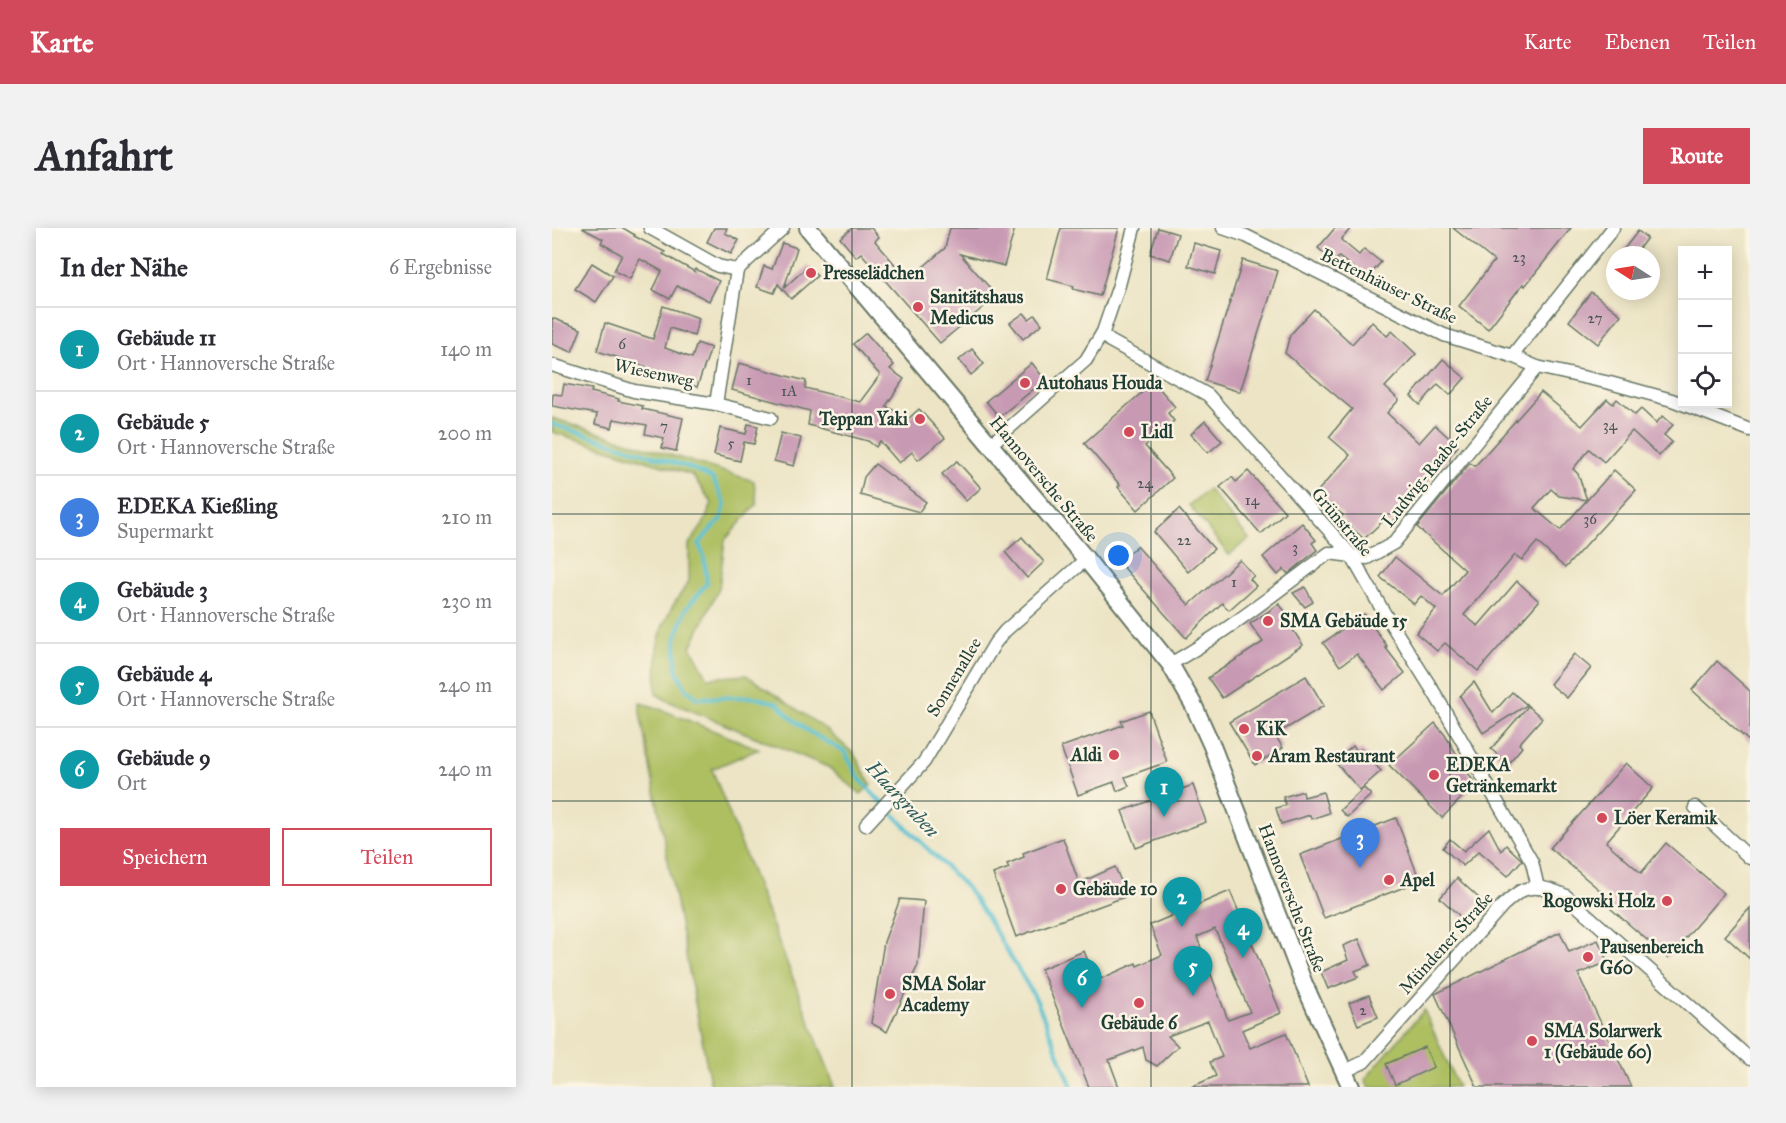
<!DOCTYPE html>
<html lang="de">
<head>
<meta charset="utf-8">
<style>
  :root { --surface:#fff; --page:#f2f2f3; --text:#2b2b33; --muted:#7c7c81; --line:#e1e1e2; --accent:#d1495b }
  body { margin:0; font-family:"IM FELL Great Primer",serif; background:var(--page); color:var(--text) }
  .controls { position:absolute; right:18px; top:18px; display:grid; overflow:hidden; border-radius:0px; box-shadow:0 3px 15px #0003 }
  .controls button { width:54px; height:54px; display:grid; place-items:center; padding:0; border:0; border-bottom:2px solid var(--line); background:var(--surface); color:var(--text); font:30px sans-serif }
  .compass { position:absolute; left:1054px; top:18px; width:54px; height:54px; border-radius:50%; background:var(--surface); box-shadow:0 3px 15px #0003; rotate:282deg }
  .you { position:absolute; left:567px; top:328px; width:21px; height:21px; margin:-15px; border:4px solid #fff; border-radius:50%; background:#1a73e8; box-shadow:0 0 0 9px #1a73e833 }
  .badge { display:grid; place-items:center; width:39px; height:39px; border-radius:50%; background:var(--accent); color:#fff; font-size:20px; font-weight:700 }
  .pin { position:absolute; translate:-50% -50px; filter:drop-shadow(0 2px 3px #0008) }
  .pin::after { content:''; position:absolute; top:32px; width:21px; height:18px; background:inherit; clip-path:polygon(0 0,100% 0,50% 100%) }
  .list { margin:0; padding:0; list-style:none }
  h2 { display:flex; justify-content:space-between; align-items:center; height:78px; margin:0; padding:0 24px; font-size:26px }
  h2 small { font-size:20px; font-weight:400; color:var(--muted) }
  .list li { display:grid; grid-template-columns:39px 1fr auto; gap:18px; align-items:center; box-sizing:border-box; height:84px; padding:0 24px; border-top:2px solid var(--line) }
  .list b { display:block; font-size:22px; white-space:nowrap }
  .list p { margin:0; font-size:20px; white-space:nowrap; color:var(--muted) }
  .list em { font-size:20px; font-style:normal; color:var(--muted) }
  .actions { display:flex; gap:12px; padding:18px 24px }
  .actions a { flex:1; padding:14px 0; border:2px solid var(--accent); border-radius:0px; text-align:center; font-size:21px; color:var(--accent) }
  .actions .main { background:var(--accent); color:#fff }
  .icon { flex:none; width:33px; height:33px; fill:none; stroke:currentColor; stroke-width:2; stroke-linecap:round; stroke-linejoin:round }
  .map { position:relative; flex:none; width:1198px; height:859px; overflow:hidden; border-radius:0px }
  header { display:flex; align-items:center; gap:36px; box-sizing:border-box; height:84px; padding:0 30px; background:var(--accent); color:#fff }
  header strong { font-size:28px }
  nav { display:flex; gap:33px; margin-inline-start:auto; font-size:21px }
  .intro { display:flex; align-items:center; justify-content:space-between; box-sizing:border-box; height:144px; padding:0 36px }
  h1 { margin:0; font-size:42px }
  .button { padding:15px 27px; border-radius:0px; background:var(--accent); color:#fff; font-size:21px; font-weight:700 }
  main { display:flex; gap:36px; padding:0 36px }
  aside { flex:1; background:var(--surface); border-radius:0px; box-shadow:0 3px 15px #0003 }
  .map>svg:first-child { display:block }
</style>
</head>
<body>
<header>
<strong>Karte</strong>
<nav><a>Karte</a><a>Ebenen</a><a>Teilen</a></nav>
</header>
<div class="intro"><h1>Anfahrt</h1><a class="button">Route</a></div>
<main>
<aside>
<h2>In der Nähe<small>6 Ergebnisse</small></h2>
<ul class="list">
<li><span class="badge" style="background:#0f9aa8">1</span><div><b>Gebäude 11</b><p>Ort · Hannoversche Straße</p></div><em>140 m</em></li>
<li><span class="badge" style="background:#0f9aa8">2</span><div><b>Gebäude 5</b><p>Ort · Hannoversche Straße</p></div><em>200 m</em></li>
<li><span class="badge" style="background:#3f7fe0">3</span><div><b>EDEKA Kießling</b><p>Supermarkt</p></div><em>210 m</em></li>
<li><span class="badge" style="background:#0f9aa8">4</span><div><b>Gebäude 3</b><p>Ort · Hannoversche Straße</p></div><em>230 m</em></li>
<li><span class="badge" style="background:#0f9aa8">5</span><div><b>Gebäude 4</b><p>Ort · Hannoversche Straße</p></div><em>240 m</em></li>
<li><span class="badge" style="background:#0f9aa8">6</span><div><b>Gebäude 9</b><p>Ort</p></div><em>240 m</em></li>
</ul>
<div class="actions"><a class="main">Speichern</a><a>Teilen</a></div>
</aside>
<div class="map">
<svg width="1198" height="859" viewBox="0 0 1198 859">
  <rect width="100%" height="100%" fill="#fcf5e5"/>
  <filter id="ink" filterUnits="userSpaceOnUse"><feTurbulence type="fractalNoise" baseFrequency=".0167" numOctaves="2"/><feDisplacementMap in="SourceGraphic" scale="12" xChannelSelector="R" yChannelSelector="G"/><feConvolveMatrix kernelMatrix="1 2 1 2 8 2 1 2 1" color-interpolation-filters="sRGB"/></filter>
  <filter id="wash" filterUnits="userSpaceOnUse"><feTurbulence type="fractalNoise" baseFrequency=".008" numOctaves="4" result="noise"/><feDisplacementMap in="SourceGraphic" scale="24" xChannelSelector="R" yChannelSelector="G"/><feGaussianBlur stdDeviation="1.35" result="paint"/><feColorMatrix in="noise" values="0 0 0 0 0 0 0 0 0 0 0 0 0 0 0 0 0 1.4 0 .05"/><feComposite in="paint" operator="in"/></filter>
  <g filter="url(#wash)">
    <rect width="100%" height="100%" fill="#ece4c4"/>
    <g fill="#aebf62" stroke="#667e4b" stroke-width="1.5">
      <polygon points="0,190 202,253 205,276 173,312 167,360 139,419 156,450 194,447 275,502 302,526 319,556 309,566 276,539 116,473 104,466 105,420 110,400 120,379 137,353 137,316 151,297 160,275 140,247 0,204"/>
      <polygon points="656,261 697,311 677,327 637,277"/>
      <polygon points="88,475 103,479 207,521 160,541 283,859 159,859 88,485"/>
      <polygon points="872,782 906,859 817,859 813,851"/>
    </g>
    <g fill="none" stroke-linecap="round" stroke-linejoin="round">
      <polyline stroke="#56c0d1" stroke-width="4" points="0,196 139,240 161,251 173,276 169,292 159,301 147,316 152,329 155,355 134,381 124,409 124,441 134,461 145,470 200,469 225,475 237,488 256,503 293,524 306,549 324,569 415,660 436,691 484,771 520,859"/>
    </g>
    <g id="blocks">
      <g fill="#c899b3" fill-rule="evenodd">
        <polygon points="30,0 71,0 83,7 82,8 113,24 111,26 143,44 144,41 167,53 157,73 132,60 131,61 125,58 118,71 101,62 110,43 88,31 78,51 62,43 70,27 49,15 51,11"/>
        <polygon points="162,0 175,0 173,5 187,12 179,26 155,14"/>
        <polygon points="300,0 319,0 327,9 323,13 356,52 393,20 398,0 463,0 452,38 408,26 445,68 388,115 309,25 304,29 288,10"/>
        <polygon points="509,0 567,0 548,68 521,61 522,58 495,51"/>
        <polygon points="606,0 626,6 618,32 598,26"/>
        <polygon points="783,0 799,0 789,12 807,27 812,21 829,34 815,51 787,29 782,34 766,20"/>
        <polygon points="901,0 1019,0 973,58 971,56 936,101 907,78 942,33"/>
        <polygon points="1086,3 1095,10 1082,27 1079,27 1072,21"/>
        <polygon points="230,15 245,20 232,60 256,38 265,48 239,71 226,56 222,65 205,59 212,38 220,41"/>
        <polygon points="642,15 669,23 663,46 636,38"/>
        <polygon points="691,32 726,43 688,164 653,153"/>
        <polygon points="40,35 61,48 44,74 23,61"/>
        <polygon points="1039,64 1069,87 1046,116 1017,93"/>
        <polygon points="111,78 147,90 142,108 118,100 113,120 140,130 145,115 159,120 145,159 89,137 45,123 53,95 101,111"/>
        <polygon points="762,81 800,116 820,94 835,108 840,103 864,126 833,159 847,172 835,185 867,215 883,197 906,218 838,297 832,292 812,311 789,290 791,287 764,265 798,227 777,209 800,181 733,125 738,107"/>
        <polygon points="472,85 477,91 483,87 490,96 471,111 458,95"/>
        <polygon points="0,90 29,101 20,124 0,116"/>
        <polygon points="314,105 342,137 338,141 352,151 334,178 356,191 367,181 393,210 366,232 360,224 347,235 328,213 324,219 316,213 256,197 258,183 180,162 187,135 254,153 253,160 308,174 328,147 301,116"/>
        <polygon points="420,121 432,136 419,147 407,132"/>
        <polygon points="891,131 913,150 898,167 886,156 868,177 859,168"/>
        <polygon points="480,135 493,152 447,189 434,173"/>
        <polygon points="602,154 623,179 616,185 622,193 593,218 621,250 586,282 566,259 568,257 532,215"/>
        <polygon points="12,156 40,161 39,164 67,171 66,173 91,178 90,181 131,190 124,223 110,220 112,210 93,206 95,197 62,191 60,200 43,196 45,186 0,178 1,166 10,167"/>
        <path d="M 989,164 L 1030,198 L 1055,171 L 1061,176 L 1065,171 L 1083,187 L 1089,181 L 1104,195 L 1111,188 L 1121,197 L 1112,207 L 1120,214 L 1107,228 L 1080,203 L 1052,234 L 1037,221 L 1021,241 L 1026,246 L 1035,272 L 1062,242 L 1084,262 L 1013,340 L 985,314 L 970,332 L 963,327 L 912,387 L 926,398 L 965,353 L 987,373 L 926,443 L 893,415 L 885,423 L 864,405 L 884,381 L 869,368 L 862,376 L 828,349 L 843,329 L 891,368 L 913,342 L 865,299 L 918,235 L 923,238 ZM 999,261 L 1007,268 L 1035,272 L 1008,302 L 982,280 Z"/>
        <polygon points="653,193 670,213 656,225 639,206"/>
        <polygon points="196,196 206,198 202,216 192,214 188,233 162,227 168,200 194,206"/>
        <polygon points="229,205 249,210 242,238 222,233"/>
        <polygon points="405,233 429,260 414,273 390,246"/>
        <polygon points="323,236 374,274 367,284 308,267 312,249"/>
        <polygon points="696,243 733,284 709,306 668,259 680,249 684,254"/>
        <polygon points="627,281 662,321 636,344 602,304"/>
        <polygon points="750,295 764,312 760,315 765,322 736,346 732,341 726,347 711,329"/>
        <polygon points="470,309 492,334 475,350 453,324"/>
        <polygon points="585,318 637,377 688,332 702,348 698,351 704,358 677,382 670,375 634,410 567,334"/>
        <polygon points="753,359 761,374 753,379 741,365"/>
        <polygon points="727,376 737,388 733,390 751,417 670,470 656,450 711,414 698,396"/>
        <polygon points="812,386 835,418 833,419 853,445 832,462 805,426 788,438 771,415"/>
        <polygon points="1022,426 1039,440 1015,470 998,456"/>
        <polygon points="1165,433 1198,463 1198,514 1140,462"/>
        <polygon points="754,448 772,478 723,507 731,520 703,537 677,494"/>
        <polygon points="922,454 941,485 960,464 975,477 931,505 908,468"/>
        <polygon points="976,478 990,490 967,516 970,519 956,536 939,521"/>
        <polygon points="597,483 615,534 573,549 577,558 565,563 562,554 526,567 509,519 571,497 569,493"/>
        <polygon points="883,495 893,507 923,556 890,590 837,537"/>
        <polygon points="801,518 806,524 809,521 829,543 808,562 783,534"/>
        <polygon points="1074,535 1101,560 1054,614 1089,645 1114,615 1172,665 1116,730 1058,680 1063,675 998,620"/>
        <polygon points="641,557 654,594 584,620 570,583"/>
        <polygon points="812,560 819,567 795,589 788,582"/>
        <polygon points="751,563 752,569 771,564 777,585 759,591 758,587 729,596 724,580 734,577 731,569"/>
        <polygon points="844,590 868,653 772,690 748,627"/>
        <polygon points="937,600 949,623 954,617 970,632 956,648 927,623 911,638 891,620 898,611 912,623"/>
        <polygon points="511,610 527,655 563,639 575,668 464,709 441,646 457,640 455,636 472,629 471,625"/>
        <polygon points="905,650 929,672 912,692 888,670"/>
        <path d="M 678,663 L 729,785 L 690,802 L 698,820 L 734,805 L 756,859 L 639,859 L 664,848 L 658,834 L 670,829 L 656,793 L 616,808 L 626,818 L 605,838 L 594,832 L 591,819 L 557,832 L 567,859 L 537,859 L 489,741 L 532,723 L 544,753 L 584,735 L 585,738 L 610,727 L 598,697 ZM 663,701 L 698,784 L 676,792 L 645,709 Z"/>
        <polygon points="348,671 372,673 366,737 335,804 319,795 332,714"/>
        <polygon points="1198,680 1198,731 1173,708"/>
        <polygon points="1008,704 1017,724 1046,712 1056,734 1026,746 1079,859 925,859 883,766"/>
        <polygon points="807,711 818,737 803,743 806,749 776,761 769,744 796,732 791,718"/>
        <polygon points="817,767 826,789 806,797 797,775"/>
        <polygon points="873,819 882,839 843,857 834,836"/>
      </g>
    </g>
  </g>
  <g filter="url(#ink)">
    <use href="#blocks" fill-opacity="0" stroke="#677766" stroke-width="1.5"/>
    <g fill="none" stroke-linecap="round" stroke-linejoin="round">
      <defs>
        <g id="minor">
          <polyline points="98,0 166,38 185,42 231,0"/>
          <polyline points="671,0 694,8 892,107 960,128 985,139 1058,155 1120,172 1198,202"/>
          <polyline points="550,106 558,113 656,167 799,327 831,383 883,466 980,634 986,660"/>
          <polyline points="960,128 1061,0"/>
          <polyline points="0,137 82,163 164,176 219,190"/>
          <polyline points="164,176 185,42"/>
          <polyline points="438,217 534,132 551,104 567,57 582,0"/>
          <path d="M 618,436 C 674,405 725,363 777,325 L 815,330 L 842,315 L 985,139"/>
          <polyline points="1143,579 1198,630"/>
          <polyline points="314,597 372,534 443,415 453,403 534,331"/>
          <path d="M 791,844 L 812,834 L 951,677 C 957,672 964,665 971,662 C 985,656 1001,662 1014,668 L 1198,831"/>
        </g>
        <polyline id="secondary" points="256,0 534,331 618,436 641,476 660,518 752,756 799,859"/>
      </defs>
      <use href="#minor" stroke="#677766" stroke-width="15"/>
      <use href="#secondary" stroke="#677766" stroke-width="20"/>
      <use href="#minor" stroke="#fff" stroke-width="12"/>
      <use href="#secondary" stroke="#fff" stroke-width="16"/>
    </g>
  </g>
  <path fill="none" stroke="#1f3d34" stroke-width="1.5" stroke-opacity="0.55" d="M 300,0 L 300,859M 599,0 L 599,859M 898,0 L 898,859M 0,286 L 1198,286M 0,573 L 1198,573"/>
  <g fill="#d1495b" stroke="#fcf5e5" stroke-width="2">
    <circle cx="259" cy="45" r="6"/>
    <circle cx="366" cy="79" r="6"/>
    <circle cx="473" cy="155" r="6"/>
    <circle cx="368" cy="191" r="6"/>
    <circle cx="577" cy="204" r="6"/>
    <circle cx="716" cy="393" r="6"/>
    <circle cx="692" cy="501" r="6"/>
    <circle cx="562" cy="527" r="6"/>
    <circle cx="705" cy="528" r="6"/>
    <circle cx="882" cy="547" r="6"/>
    <circle cx="1050" cy="590" r="6"/>
    <circle cx="837" cy="652" r="6"/>
    <circle cx="509" cy="661" r="6"/>
    <circle cx="1115" cy="673" r="6"/>
    <circle cx="1036" cy="729" r="6"/>
    <circle cx="338" cy="766" r="6"/>
    <circle cx="587" cy="775" r="6"/>
    <circle cx="980" cy="813" r="6"/>
  </g>
  <g text-anchor="middle" dominant-baseline="central" stroke-width="5" stroke-linejoin="round" paint-order="stroke">
    <g font-size="15" fill="#495454">
      <text x="967" y="29">23</text>
      <text x="1043" y="90">27</text>
      <text x="70" y="116">6</text>
      <text x="197" y="152">1</text>
      <text x="237" y="163">1A</text>
      <text x="1058" y="197">34</text>
      <text x="112" y="198">7</text>
      <text x="179" y="215">5</text>
      <text x="593" y="255">24</text>
      <text x="700" y="272">14</text>
      <text x="1038" y="291">36</text>
      <text x="632" y="312">22</text>
      <text x="743" y="319">3</text>
      <text x="682" y="354">1</text>
      <text x="811" y="782">2</text>
    </g>
    <g font-size="18" font-weight="bold" fill="#1f3d34" stroke="#fcf5e5" text-anchor="start">
      <text x="271" y="45">Presselädchen</text>
      <text x="378" y="69">Sanitätshaus<tspan x="378" dy="21">Medicus</tspan></text>
      <text x="485" y="155">Autohaus Houda</text>
      <text x="356" y="191" text-anchor="end">Teppan Yaki</text>
      <text x="589" y="204">Lidl</text>
      <text x="728" y="393">SMA Gebäude 15</text>
      <text x="704" y="501">KiK</text>
      <text x="550" y="527" text-anchor="end">Aldi</text>
      <text x="717" y="528">Aram Restaurant</text>
      <text x="894" y="537">EDEKA<tspan x="894" dy="21">Getränkemarkt</tspan></text>
      <text x="1062" y="590">Löer Keramik</text>
      <text x="849" y="652">Apel</text>
      <text x="521" y="661">Gebäude 10</text>
      <text x="1103" y="673" text-anchor="end">Rogowski Holz</text>
      <text x="1048" y="719">Pausenbereich<tspan x="1048" dy="21">G60</tspan></text>
      <text x="350" y="756">SMA Solar<tspan x="350" dy="21">Academy</tspan></text>
      <text x="587" y="795" text-anchor="middle">Gebäude 6</text>
      <text x="992" y="803">SMA Solarwerk<tspan x="992" dy="21">1 (Gebäude 60)</tspan></text>
    </g>
    <g font-size="18" fill="#1f3d34" stroke="#fcf5e5">
      <text transform="translate(837 58) rotate(26)">Bettenhäuser Straße</text>
      <text transform="translate(102 145) rotate(12)">Wiesenweg</text>
      <text transform="translate(885 233) rotate(-51)">Ludwig-Raabe-Straße</text>
      <text transform="translate(492 251) rotate(50)">Hannoversche Straße</text>
      <text transform="translate(790 294) rotate(50)">Grünstraße</text>
      <text transform="translate(402 449) rotate(-59)">Sonnenallee</text>
      <text transform="translate(740 670) rotate(69)">Hannoversche Straße</text>
      <text transform="translate(894 715) rotate(-48)">Mündener Straße</text>
    </g>
    <g font-size="20" font-style="italic" fill="#2d5e5b" stroke="#fcf5e5">
      <text transform="translate(351 571) rotate(47)">Haargraben</text>
    </g>
  </g>
</svg>
<div class="controls">
<button>+</button>
<button>−</button>
<button><svg class="icon" aria-label="locate" viewBox="0 0 24 24"><circle cx="12" cy="12" r="6"/><path d="M12 2v4M12 18v4M2 12h4M18 12h4"/></svg></button>
</div>
<svg class="compass" viewBox="-18 -18 36 36"><path d="M0-13l5 13h-10z" fill="#e53935"/><path d="M0 13l5-13h-10z" fill="#7c7c81"/></svg>
<div class="you"></div>
<div class="pin badge" style="left:612px;top:589px;background:#0f9aa8">1</div>
<div class="pin badge" style="left:630px;top:699px;background:#0f9aa8">2</div>
<div class="pin badge" style="left:808px;top:640px;background:#3f7fe0">3</div>
<div class="pin badge" style="left:691px;top:730px;background:#0f9aa8">4</div>
<div class="pin badge" style="left:641px;top:768px;background:#0f9aa8">5</div>
<div class="pin badge" style="left:530px;top:780px;background:#0f9aa8">6</div>
</div>
</main>
</body>
</html>
